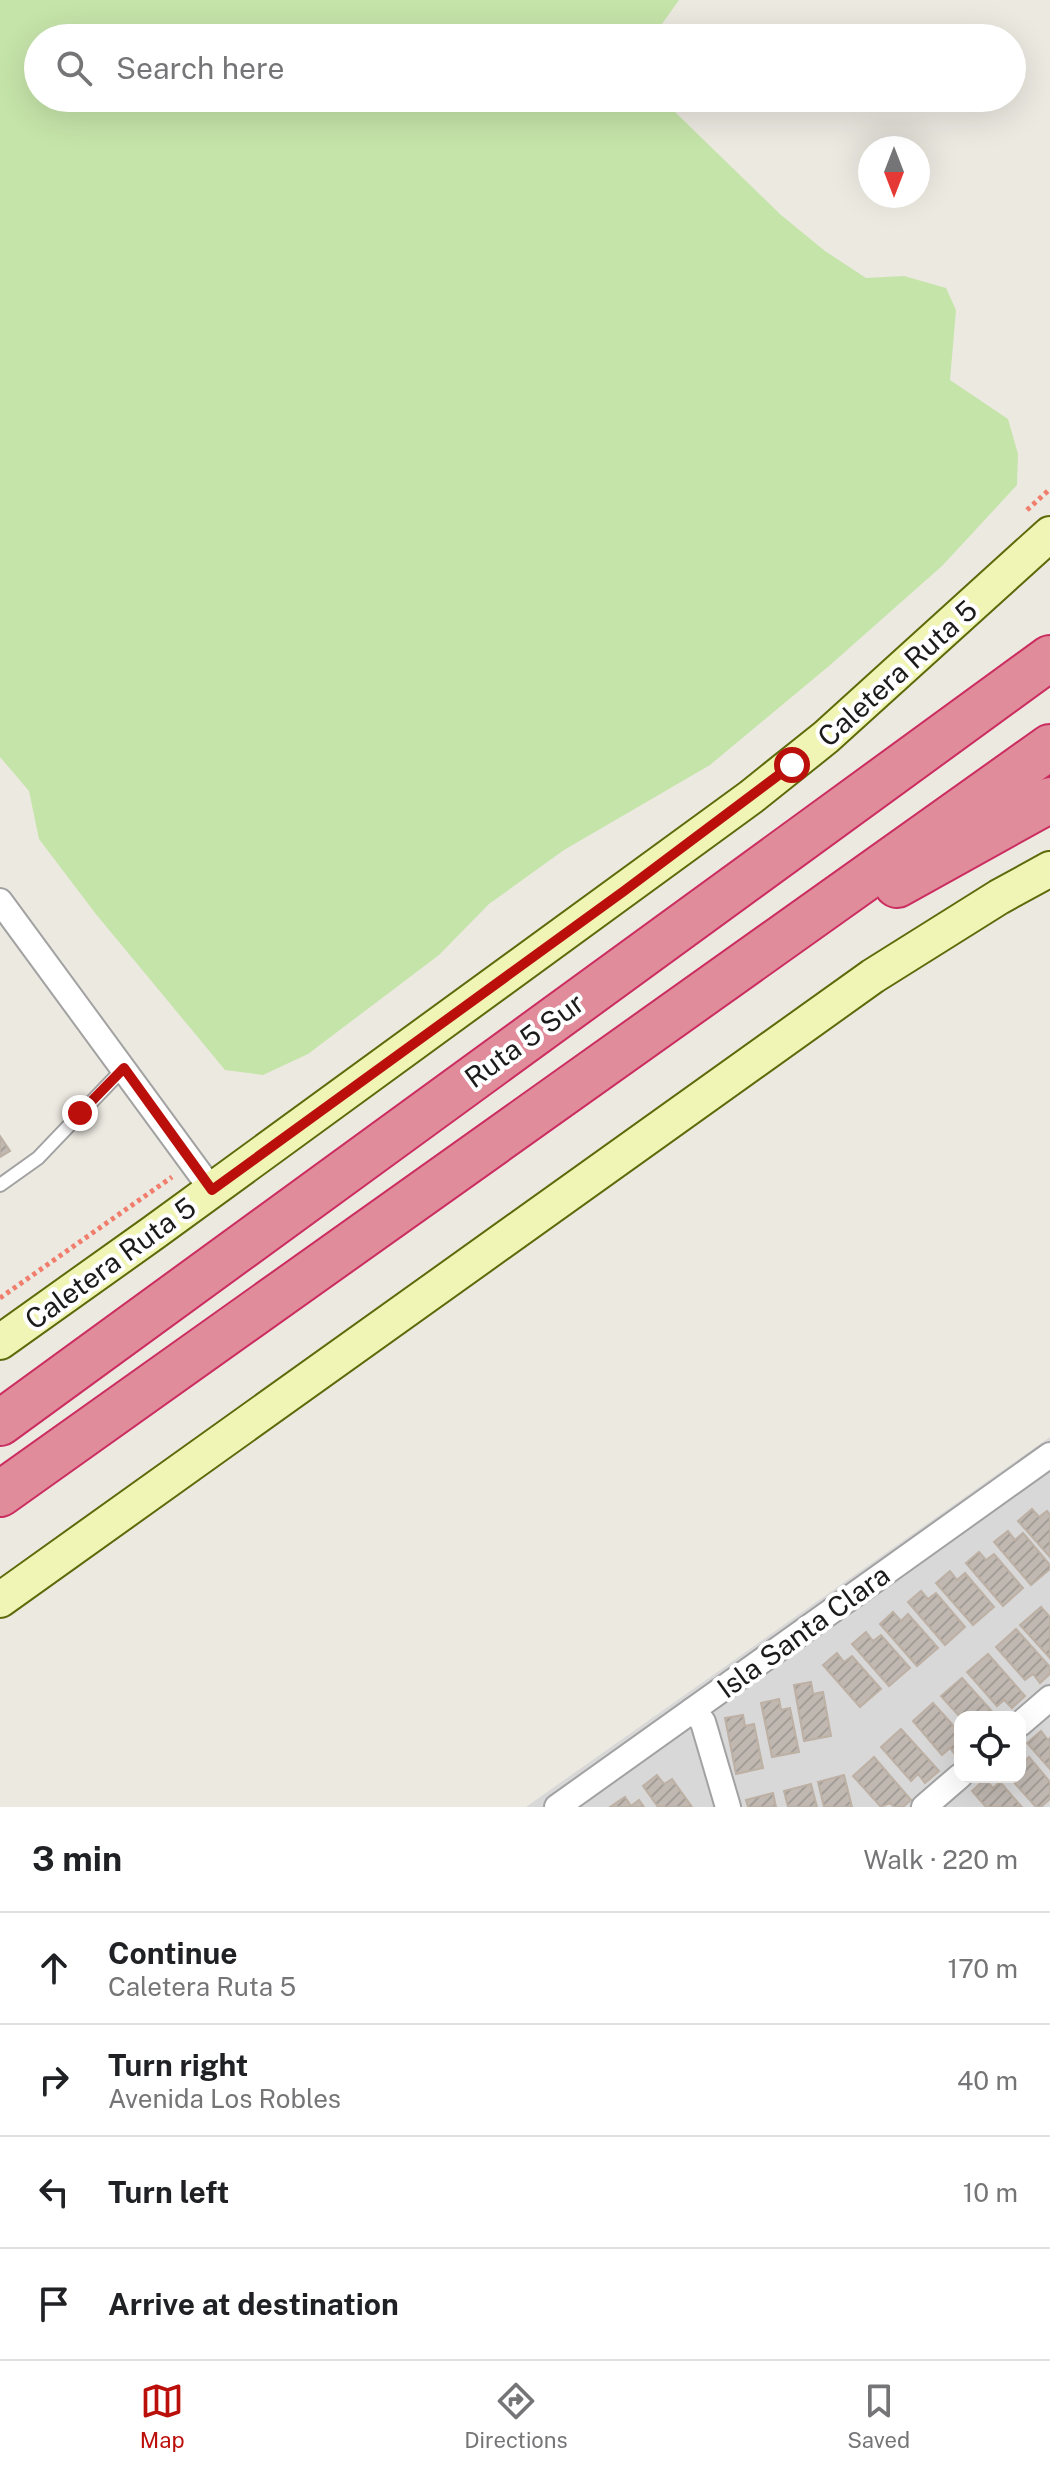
<!DOCTYPE html>
<html lang="en">
<head>
<meta charset="utf-8">
<style>
  :root { --surface:#fff; --page:#f6f6f6; --text:#202124; --muted:#757577; --line:#e0e0e0; --accent:#bb0f0b }
  body { margin:0; font-family:"Public Sans",sans-serif; background:var(--page); color:var(--text) }
  .controls { position:absolute; right:24px; bottom:24px; display:grid; overflow:hidden; border-radius:16px; box-shadow:0 8px 32px #0002 }
  .controls button { width:72px; height:72px; display:grid; place-items:center; padding:0; border:0; border-bottom:2px solid var(--line); background:var(--surface); color:var(--text); font:40px sans-serif }
  .compass { position:absolute; left:858px; top:136px; width:72px; height:72px; border-radius:50%; background:var(--surface); box-shadow:0 8px 32px #0002; rotate:180deg }
  .stop { position:absolute; width:24px; height:24px; margin:-18px; border:6px solid #bb0f0b; border-radius:50%; background:#fff }
  .stop.end { background:#bb0f0b; border-color:#fff; box-shadow:0 2px 8px #0008 }
  .list { margin:0; padding:0; list-style:none }
  h2 { display:flex; justify-content:space-between; align-items:center; height:104px; margin:0; padding:0 32px; font-size:34px }
  h2 small { font-size:26px; font-weight:400; color:var(--muted) }
  .list li { display:grid; grid-template-columns:52px 1fr auto; gap:24px; align-items:center; box-sizing:border-box; height:112px; padding:0 32px; border-top:2px solid var(--line) }
  .list b { display:block; font-size:30px; white-space:nowrap }
  .list p { margin:0; font-size:26px; white-space:nowrap; color:var(--muted) }
  .list em { font-size:26px; font-style:normal; color:var(--muted) }
  .icon { flex:none; width:44px; height:44px; fill:none; stroke:currentColor; stroke-width:2; stroke-linecap:round; stroke-linejoin:round }
  .map { position:relative; flex:none; width:1050px; height:1807px; overflow:hidden }
  .search { position:absolute; background:var(--surface); box-shadow:0 8px 32px #0002; left:24px; right:24px; top:24px; height:88px; display:flex; align-items:center; gap:20px; box-sizing:border-box; padding:0 28px; border-radius:44px; color:var(--muted); font-size:30px }
  .sheet { height:552px; background:var(--surface) }
  nav { display:flex; justify-content:space-around; align-items:center; box-sizing:border-box; height:112px; border-top:2px solid var(--line); background:var(--surface); font-size:22px; color:var(--muted) }
  nav a { display:grid; justify-items:center; gap:4px }
  nav .on { color:var(--accent) }
  .map>svg:first-child { display:block }
</style>
</head>
<body>
<div class="map">
<svg width="1050" height="1807" viewBox="0 0 1050 1807">
  <defs>
    <pattern id="building-hatch" width="6" height="6" patternUnits="userSpaceOnUse" patternTransform="scale(2)"><rect width="6" height="6" fill="#c0b8b1"/><path d="M-1 1l2-2M0 6l6-6M5 7l2-2" fill="none" stroke="#a49e98"/></pattern>
  </defs>
  <rect width="100%" height="100%" fill="#ece9e1"/>
  <path fill="#d9d8d8" fill-rule="evenodd" d="M 1050,1437 L 1050,1807 L 526,1807 ZM 960,1717 L 1020,1717 L 1020,1777 L 960,1777 Z"/>
  <polygon fill="#c5e4a9" points="0,0 679,0 657,31 655,38 38,38 38,98 666,98 676,113 781,215 825,251 866,278 904,276 946,288 956,310 950,380 1008,419 1018,454 1017,485 942,566 829,666 710,765 564,850 489,904 439,955 308,1054 263,1075 225,1070 95,913 39,839 29,791 0,757"/>
  <g fill="url(#building-hatch)" stroke="#bdb0a4" stroke-width="2">
    <polygon points="0,1136 10,1151 0,1157"/>
    <polygon points="1032,1509 1039,1517 1047,1511 1050,1515 1050,1557 1018,1521"/>
    <polygon points="1008,1531 1015,1540 1023,1533 1050,1565 1050,1569 1031,1585 994,1542"/>
    <polygon points="979,1552 986,1560 994,1554 1023,1588 1003,1606 966,1563"/>
    <polygon points="950,1571 957,1580 965,1573 994,1607 973,1625 936,1583"/>
    <polygon points="921,1591 928,1599 936,1593 965,1627 945,1645 908,1602"/>
    <polygon points="1041,1607 1050,1617 1050,1658 1020,1625"/>
    <polygon points="893,1612 901,1621 908,1614 938,1648 917,1666 880,1624"/>
    <polygon points="1016,1629 1050,1667 1050,1674 1040,1683 1033,1674 1025,1680 996,1647"/>
    <polygon points="866,1632 873,1641 881,1635 910,1668 889,1686 852,1644"/>
    <polygon points="837,1653 844,1662 852,1656 881,1689 860,1707 823,1665"/>
    <polygon points="988,1654 1025,1696 1012,1708 1004,1700 997,1706 967,1672"/>
    <polygon points="962,1678 997,1717 960,1717 941,1696"/>
    <polygon points="811,1682 813,1694 823,1692 831,1736 804,1741 794,1685"/>
    <polygon points="779,1699 781,1710 790,1708 799,1752 772,1757 761,1703"/>
    <polygon points="933,1703 960,1733 960,1754 957,1757 950,1748 942,1755 913,1721"/>
    <polygon points="743,1715 745,1726 754,1724 763,1768 736,1774 725,1718"/>
    <polygon points="901,1729 939,1771 925,1783 918,1774 911,1781 881,1747"/>
    <polygon points="1041,1731 1048,1740 1050,1738 1050,1769 1027,1743"/>
    <polygon points="874,1757 911,1800 903,1807 894,1807 890,1803 881,1807 853,1776"/>
    <polygon points="1029,1757 1050,1782 1050,1799 1041,1807 1036,1807 1009,1777 1020,1777 1020,1762 1022,1764"/>
    <polygon points="657,1775 664,1784 672,1779 692,1807 658,1807 643,1786"/>
    <polygon points="844,1775 852,1807 824,1807 818,1782"/>
    <polygon points="985,1779 993,1788 1000,1782 1022,1807 986,1807 972,1791"/>
    <polygon points="811,1784 817,1807 788,1807 784,1791"/>
    <polygon points="773,1793 776,1807 748,1807 746,1800"/>
    <polygon points="625,1797 631,1806 639,1800 644,1807 610,1807"/>
  </g>
  <g fill="none" stroke-linecap="round" stroke-linejoin="round">
    <defs>
      <polyline id="lane" points="0,1185 38,1158 124,1068"/>
      <g id="street">
        <polyline points="0,901 212,1190"/>
        <polyline points="693,1710 703,1722 728,1807"/>
        <polyline points="1020,1724 1050,1698"/>
        <polyline points="557,1807 1050,1455"/>
        <polyline points="924,1807 960,1776"/>
      </g>
      <g id="secondary">
        <polyline points="0,1342 153,1233 751,797 826,737 1050,534"/>
        <polyline points="0,1600 873,976 999,897 1050,869"/>
      </g>
      <g id="highway">
        <polyline points="897,885 1050,800"/>
        <polyline points="0,1423 1050,658"/>
        <polyline points="0,1494 1050,747"/>
      </g>
    </defs>
    <use href="#lane" stroke="#a2a2a2" stroke-width="16"/>
    <use href="#street" stroke="#a2a2a2" stroke-width="28"/>
    <use href="#secondary" stroke="#5d6a0a" stroke-width="38"/>
    <use href="#highway" stroke="#cb2d60" stroke-width="48"/>
    <g stroke="#f17d6d" stroke-width="5" stroke-dasharray="4 4" stroke-linecap="butt">
      <polyline points="1027,510 1050,489"/>
      <polyline points="0,1298 172,1177"/>
    </g>
    <use href="#lane" stroke="#fff" stroke-width="12"/>
    <use href="#street" stroke="#fff" stroke-width="24"/>
    <use href="#secondary" stroke="#f0f5b6" stroke-width="34"/>
    <use href="#highway" stroke="#e08c9a" stroke-width="44"/>
  </g>
  <g fill="none" stroke-linecap="round" stroke-linejoin="round">
    <polyline stroke="#bb0f0b" stroke-width="10" points="80,1113 124,1068 212,1190 624,891 792,765"/>
  </g>
  <g text-anchor="middle" dominant-baseline="central" stroke-width="8" stroke-linejoin="round" paint-order="stroke">
    <g font-size="28" fill="#1b1b1b" stroke="#fff">
      <text transform="translate(897 673) rotate(-42)">Caletera Ruta 5</text>
      <text transform="translate(524 1040) rotate(-36)">Ruta 5 Sur</text>
      <text transform="translate(110 1263) rotate(-36)">Caletera Ruta 5</text>
      <text transform="translate(803 1631) rotate(-36)">Isla Santa Clara</text>
    </g>
  </g>
</svg>
<div class="controls">
<button><svg class="icon" aria-label="locate" viewBox="0 0 24 24"><circle cx="12" cy="12" r="6"/><path d="M12 2v4M12 18v4M2 12h4M18 12h4"/></svg></button>
</div>
<svg class="compass" viewBox="-18 -18 36 36"><path d="M0-13l5 13h-10z" fill="#e53935"/><path d="M0 13l5-13h-10z" fill="#757577"/></svg>
<div class="stop" style="left:792px;top:765px"></div>
<div class="stop end" style="left:80px;top:1113px"></div>
<div class="search"><svg class="icon" aria-label="search" viewBox="0 0 24 24"><circle cx="10" cy="10" r="6"/><path d="M15 15l6 6"/></svg>Search here</div>
</div>
<section class="sheet">
<h2>3 min<small>Walk · 220 m</small></h2>
<ul class="list">
<li><svg class="icon" aria-label="ahead" viewBox="0 0 24 24"><path d="M12 20V5M6 11l6-6 6 6"/></svg><div><b>Continue</b><p>Caletera Ruta 5</p></div><em>170 m</em></li>
<li><svg class="icon" aria-label="right" viewBox="0 0 24 24"><path d="M7 20v-9h11M14 6l5 5-5 5"/></svg><div><b>Turn right</b><p>Avenida Los Robles</p></div><em>40 m</em></li>
<li><svg class="icon" aria-label="left" viewBox="0 0 24 24"><path d="M17 20v-9H6M10 6l-5 5 5 5"/></svg><div><b>Turn left</b></div><em>10 m</em></li>
<li><svg class="icon" aria-label="arrive" viewBox="0 0 24 24"><path d="M6 21V4h12l-3 4 3 4H6"/></svg><div><b>Arrive at destination</b></div></li>
</ul>
</section>
<nav>
<a class="on"><svg class="icon" aria-label="map" viewBox="0 0 24 24"><path d="M3 6l6-2 6 2 6-2v14l-6 2-6-2-6 2zM9 4v14M15 6v14"/></svg>Map</a>
<a><svg class="icon" aria-label="directions" viewBox="0 0 24 24"><path d="M12 3l9 9-9 9-9-9zM9 14v-3h6M13 9l2 2-2 2"/></svg>Directions</a>
<a><svg class="icon" aria-label="saved" viewBox="0 0 24 24"><path d="M7 4h10v16l-5-4-5 4z"/></svg>Saved</a>
</nav>
</body>
</html>
